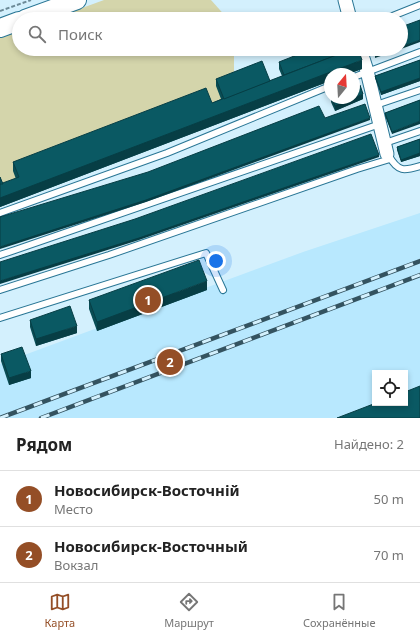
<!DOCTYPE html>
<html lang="ru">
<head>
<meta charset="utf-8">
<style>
  :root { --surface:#fff; --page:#f6f6f6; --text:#222; --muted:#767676; --line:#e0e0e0; --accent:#944e26 }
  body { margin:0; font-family:"Noto Sans",sans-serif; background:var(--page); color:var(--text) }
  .controls { position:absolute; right:12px; bottom:12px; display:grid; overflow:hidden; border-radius:0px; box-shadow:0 2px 6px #0003 }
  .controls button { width:36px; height:36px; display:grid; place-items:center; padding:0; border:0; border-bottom:1px solid var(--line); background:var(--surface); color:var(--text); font:20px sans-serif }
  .compass { position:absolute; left:324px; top:68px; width:36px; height:36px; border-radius:50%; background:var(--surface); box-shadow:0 2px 6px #0003; rotate:18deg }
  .you { position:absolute; left:216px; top:261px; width:14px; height:14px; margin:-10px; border:3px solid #fff; border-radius:50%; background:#1a73e8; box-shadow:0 0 0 6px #1a73e833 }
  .badge { display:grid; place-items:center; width:26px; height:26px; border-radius:50%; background:var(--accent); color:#fff; font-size:13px; font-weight:700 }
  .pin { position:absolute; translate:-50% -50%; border:2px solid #fff; box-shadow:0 1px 4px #0006 }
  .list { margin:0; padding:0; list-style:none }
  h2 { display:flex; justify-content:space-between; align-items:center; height:52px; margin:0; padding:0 16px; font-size:17px }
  h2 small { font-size:13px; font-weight:400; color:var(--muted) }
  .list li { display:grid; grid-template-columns:26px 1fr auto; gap:12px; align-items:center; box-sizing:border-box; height:56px; padding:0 16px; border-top:1px solid var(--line) }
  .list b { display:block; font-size:15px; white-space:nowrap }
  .list p { margin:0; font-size:13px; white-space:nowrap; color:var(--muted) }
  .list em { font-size:13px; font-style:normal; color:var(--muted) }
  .icon { flex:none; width:22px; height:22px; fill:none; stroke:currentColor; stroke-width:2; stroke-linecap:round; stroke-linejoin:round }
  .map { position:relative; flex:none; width:420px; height:418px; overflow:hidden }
  .search { position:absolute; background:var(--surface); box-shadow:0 2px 6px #0003; left:12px; right:12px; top:12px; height:44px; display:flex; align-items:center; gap:10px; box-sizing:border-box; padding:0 14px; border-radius:22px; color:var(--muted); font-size:15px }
  .sheet { height:164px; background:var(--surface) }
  nav { display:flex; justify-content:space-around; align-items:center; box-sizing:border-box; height:56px; border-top:1px solid var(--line); background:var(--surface); font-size:11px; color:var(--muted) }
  nav a { display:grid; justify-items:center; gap:2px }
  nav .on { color:var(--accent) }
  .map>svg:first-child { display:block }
</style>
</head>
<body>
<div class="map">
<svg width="420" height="418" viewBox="0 0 420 418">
  <rect width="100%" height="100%" fill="#d3f0fd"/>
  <path fill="#b8e8fe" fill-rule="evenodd" d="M 420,213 L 420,418 L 0,418 L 0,364 L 303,252 ZM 375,373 L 405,373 L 405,403 L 375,403 Z"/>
  <g fill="#d4d5ab">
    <polygon points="104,0 211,0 228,19 52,19"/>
    <polygon points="19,31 19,49 234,49 234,71 220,108 0,186 0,38"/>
  </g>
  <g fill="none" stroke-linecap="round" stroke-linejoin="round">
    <defs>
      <g id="lane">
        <polyline points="385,19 420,5"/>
        <polyline points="354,77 420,52"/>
        <polyline points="376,105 420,90"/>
        <polyline points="385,143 420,131"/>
        <path d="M 389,156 C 398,172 404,171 420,166"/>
        <polyline points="0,213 167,153 330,86"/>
        <polyline points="0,255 15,250 380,124"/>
        <polyline points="0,290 109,255 357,169 390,159"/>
        <polyline points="0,318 206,253 223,290"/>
      </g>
      <g id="street">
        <polyline points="345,0 350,19"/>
        <polyline points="360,49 367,71 387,154"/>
      </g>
      <g id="secondary">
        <polyline points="25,19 77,0"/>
        <polyline points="0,28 19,21"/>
      </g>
    </defs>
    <use href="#lane" stroke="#297695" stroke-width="8"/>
    <use href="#street" stroke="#297695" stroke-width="15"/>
    <use href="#secondary" stroke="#297695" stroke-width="20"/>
    <polyline stroke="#6c8a97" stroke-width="2" stroke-dasharray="4 2" stroke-linecap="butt" points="0,11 31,0"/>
    <use href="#lane" stroke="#fff" stroke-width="6"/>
    <use href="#street" stroke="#fff" stroke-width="13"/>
    <use href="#secondary" stroke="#fff" stroke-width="18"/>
    <defs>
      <g id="rail">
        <polyline points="0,418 420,261"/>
        <polyline points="41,418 420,275"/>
      </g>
    </defs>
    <use href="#rail" stroke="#345360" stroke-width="4.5"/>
    <use href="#rail" stroke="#d3f0fd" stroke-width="3" stroke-dasharray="9" stroke-linecap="butt"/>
  </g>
  <g fill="#094d55">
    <polygon points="345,52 362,69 348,74 330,74 330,81 0,207 0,177 3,184 16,179 13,171 13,162 212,103 221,99 216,86 216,79 270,81 282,76 279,69 279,62"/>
    <polygon points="420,60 420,81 381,95 375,78 375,76"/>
    <polygon points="331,98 354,98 363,99 335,111 331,102"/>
    <polygon points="420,100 392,134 385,116 385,113"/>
    <polygon points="420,139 420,156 401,162 397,150 397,147"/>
    <polygon points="207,290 97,331 89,309 89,300"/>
    <polygon points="30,320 77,333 36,346 30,327"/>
    <polygon points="1,354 31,378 9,385 1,361"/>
  </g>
  <g fill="#073e45">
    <polygon points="420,40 420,42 401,49 401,47"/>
    <polygon points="394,49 401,49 375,58 375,56"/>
    <polygon points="362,60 362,69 348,74 330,74 330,81 0,207 0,198"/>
    <polygon points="420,78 420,81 381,95 381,92"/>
    <polygon points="363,94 363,99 335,111 335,106"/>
    <polygon points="370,118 370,120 146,202 0,249 0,247"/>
    <polygon points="420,121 420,124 392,134 392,132"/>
    <polygon points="420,153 420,156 401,162 401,160"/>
    <polygon points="379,155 379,157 139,240 0,284 0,281"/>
    <polygon points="207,281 207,290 97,331 97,322"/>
    <polygon points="77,326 77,333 36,346 36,339"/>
    <polygon points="31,371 31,378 9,385 9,378"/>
  </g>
  <g fill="#0a5963" stroke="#073e45">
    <polygon points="420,20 420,40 401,47 401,27"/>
    <polygon points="312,49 344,49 345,52 284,75 279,62"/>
    <polygon points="352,49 358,49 362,60 0,198 0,184 19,177 13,162 206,88 212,103"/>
    <polygon points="372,49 394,49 375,56"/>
    <polygon points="420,60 420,78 381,92 375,76"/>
    <polygon points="262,61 270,81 224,99 216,79"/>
    <polygon points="360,85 363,94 354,98 354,87"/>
    <polygon points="332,98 354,98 335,106"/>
    <polygon points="420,100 420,121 392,132 385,113"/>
    <polygon points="365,104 370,118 146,200 0,247 0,217 148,172 319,106 325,118"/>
    <polygon points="371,134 379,155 139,238 0,281 0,262 135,219"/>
    <polygon points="420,139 420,153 401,160 397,147"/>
    <polygon points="0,177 3,184 0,184"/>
    <polygon points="199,260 207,281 97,322 89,300"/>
    <polygon points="70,306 77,326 36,339 30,320"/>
    <polygon points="22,347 31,371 9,378 1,354"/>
    <polygon points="420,386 420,418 337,418 376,403 405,403 405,392"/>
  </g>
</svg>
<div class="controls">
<button><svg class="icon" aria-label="locate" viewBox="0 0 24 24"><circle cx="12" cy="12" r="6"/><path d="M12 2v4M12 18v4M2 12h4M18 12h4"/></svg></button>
</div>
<svg class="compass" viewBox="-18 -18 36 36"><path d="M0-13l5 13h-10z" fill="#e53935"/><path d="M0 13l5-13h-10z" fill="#767676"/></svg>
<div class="you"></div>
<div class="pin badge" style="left:148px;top:300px">1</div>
<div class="pin badge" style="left:170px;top:362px">2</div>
<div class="search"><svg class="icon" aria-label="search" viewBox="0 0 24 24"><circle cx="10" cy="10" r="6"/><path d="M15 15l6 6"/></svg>Поиск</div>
</div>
<section class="sheet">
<h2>Рядом<small>Найдено: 2</small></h2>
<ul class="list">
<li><span class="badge">1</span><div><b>Новосибирск-Восточній</b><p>Место</p></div><em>50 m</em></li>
<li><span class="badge">2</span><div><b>Новосибирск-Восточный</b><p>Вокзал</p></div><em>70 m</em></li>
</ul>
</section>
<nav>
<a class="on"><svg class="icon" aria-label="map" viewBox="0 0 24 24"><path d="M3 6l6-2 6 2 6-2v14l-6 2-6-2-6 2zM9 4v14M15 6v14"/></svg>Карта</a>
<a><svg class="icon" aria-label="directions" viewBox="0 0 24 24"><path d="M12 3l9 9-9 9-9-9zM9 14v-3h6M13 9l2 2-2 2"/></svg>Маршрут</a>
<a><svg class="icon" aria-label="saved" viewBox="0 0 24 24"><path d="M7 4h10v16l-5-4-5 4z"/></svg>Сохранённые</a>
</nav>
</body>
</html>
